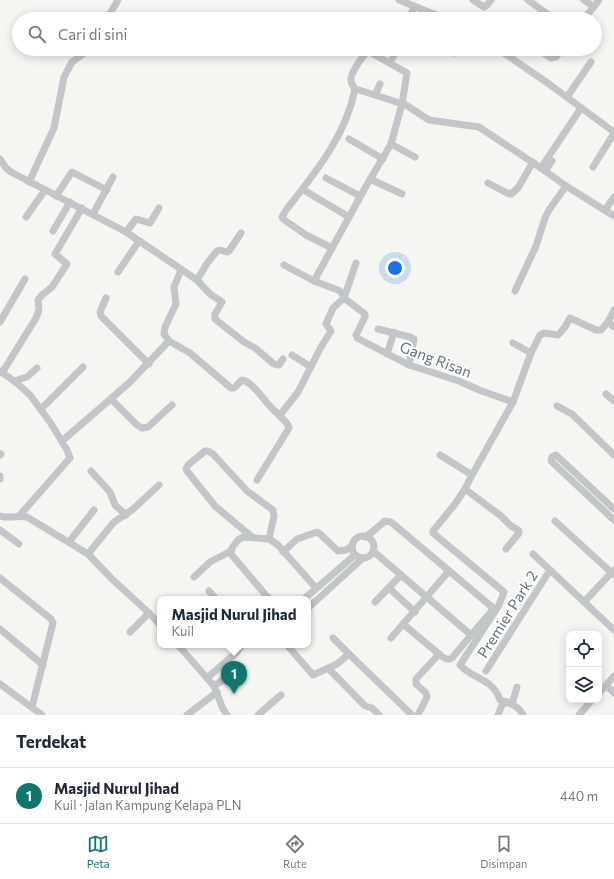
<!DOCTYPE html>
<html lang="id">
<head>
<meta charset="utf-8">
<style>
  :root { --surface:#fff; --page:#f2f2f3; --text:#1f2937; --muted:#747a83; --line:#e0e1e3; --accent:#0f766e }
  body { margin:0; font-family:Commissioner,sans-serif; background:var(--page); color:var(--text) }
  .controls { position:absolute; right:12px; bottom:12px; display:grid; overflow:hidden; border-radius:8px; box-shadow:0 2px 10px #0003 }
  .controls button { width:36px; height:36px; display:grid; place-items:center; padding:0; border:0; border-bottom:1px solid var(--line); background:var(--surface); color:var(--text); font:20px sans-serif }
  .you { position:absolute; left:395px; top:268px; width:14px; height:14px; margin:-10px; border:3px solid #fff; border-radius:50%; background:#1a73e8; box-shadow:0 0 0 6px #1a73e833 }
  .badge { display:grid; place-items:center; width:26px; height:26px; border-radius:50%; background:var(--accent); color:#fff; font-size:13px; font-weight:700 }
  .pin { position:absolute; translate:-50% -33px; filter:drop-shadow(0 1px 2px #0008) }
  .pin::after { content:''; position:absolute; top:21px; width:14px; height:12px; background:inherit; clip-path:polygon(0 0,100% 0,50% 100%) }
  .popup { position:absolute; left:157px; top:596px; width:154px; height:52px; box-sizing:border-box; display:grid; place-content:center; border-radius:8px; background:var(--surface); filter:drop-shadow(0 1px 3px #0005); font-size:13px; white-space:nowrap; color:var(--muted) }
  .popup b { font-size:15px; color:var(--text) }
  .popup::after { content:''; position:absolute; left:50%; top:100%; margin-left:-8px; border:8px solid transparent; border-top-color:var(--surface) }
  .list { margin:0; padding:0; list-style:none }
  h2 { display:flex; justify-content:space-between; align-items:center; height:52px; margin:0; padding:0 16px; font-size:17px }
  h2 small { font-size:13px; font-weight:400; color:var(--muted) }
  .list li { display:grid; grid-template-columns:26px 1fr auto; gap:12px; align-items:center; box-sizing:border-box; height:56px; padding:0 16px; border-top:1px solid var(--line) }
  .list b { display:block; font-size:15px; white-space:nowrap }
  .list p { margin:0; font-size:13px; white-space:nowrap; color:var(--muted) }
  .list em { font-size:13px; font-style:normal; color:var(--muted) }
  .icon { flex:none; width:22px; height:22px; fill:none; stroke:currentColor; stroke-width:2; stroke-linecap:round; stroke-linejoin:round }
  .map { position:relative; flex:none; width:614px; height:715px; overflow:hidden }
  .search { position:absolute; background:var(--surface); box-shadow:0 2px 10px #0003; left:12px; right:12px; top:12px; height:44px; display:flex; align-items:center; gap:10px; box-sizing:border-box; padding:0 14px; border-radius:22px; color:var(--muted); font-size:15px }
  .sheet { height:108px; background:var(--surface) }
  nav { display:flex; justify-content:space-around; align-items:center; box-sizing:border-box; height:56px; border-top:1px solid var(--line); background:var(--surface); font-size:11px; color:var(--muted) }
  nav a { display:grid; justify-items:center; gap:2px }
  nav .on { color:var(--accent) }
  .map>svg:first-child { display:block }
</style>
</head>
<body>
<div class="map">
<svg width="614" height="715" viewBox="0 0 614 715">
  <rect width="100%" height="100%" fill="#f5f5f1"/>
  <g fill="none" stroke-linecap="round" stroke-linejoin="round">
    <g stroke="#c2c6c9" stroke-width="7">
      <polyline points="399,0 446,19"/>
      <polyline points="473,0 484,7 487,5 491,0"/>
      <polyline points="528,0 554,19"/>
      <polyline points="584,0 594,7"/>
      <polyline points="107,19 118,0"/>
      <polyline points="409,19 414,7"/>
      <polyline points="495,19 496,19"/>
      <polyline points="584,19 599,0"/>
      <polyline points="498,49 549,84 614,132"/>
      <polyline points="537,49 551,58 556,57 562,49"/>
      <polyline points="455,53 456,49"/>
      <polyline points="390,63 397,49"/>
      <polyline points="359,90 406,105 429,120 479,127 541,168 566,186 614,216"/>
      <polyline points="375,95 380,84"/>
      <polyline points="567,97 591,62"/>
      <polyline points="349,139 383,159"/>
      <polyline points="391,144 415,157"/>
      <polyline points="0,159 6,168 11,172 126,232 197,280 210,294 222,302 215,314 215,319 244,342 255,348 274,364 279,365 283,359"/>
      <polyline points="593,167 614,133"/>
      <polyline points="541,168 581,108"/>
      <polyline points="545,171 552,161"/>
      <polyline points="326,178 360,196"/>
      <polyline points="370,179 402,194"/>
      <polyline points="29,182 54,128 64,77 72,62 82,55 87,49"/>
      <polyline points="488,183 507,193 511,194 518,188 533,162"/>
      <polyline points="302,189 349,217"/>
      <polyline points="56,196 72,172 107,190"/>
      <polyline points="605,210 614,197"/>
      <polyline points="93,214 113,177"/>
      <polyline points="26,217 45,190"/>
      <polyline points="53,231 70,202"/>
      <polyline points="126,232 136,219 150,223 159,208"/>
      <polyline points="284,265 314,281 338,290 342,293 344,298 365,314 365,317 356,335 357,338 409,365 459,381 479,390 513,402"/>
      <polyline points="118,272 139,241"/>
      <polyline points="197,280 208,262 217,251 220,250 227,252 229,251 241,233"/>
      <path d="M 314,281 L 365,188 L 391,144 L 402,104 L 407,73 L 370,52 L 367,52 C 362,57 350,74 351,80 C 351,84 353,86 355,89 C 346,136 315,173 286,210 L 282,217 L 283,219 L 306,235 L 332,248"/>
      <polyline points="515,291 536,246 545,218 549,210 566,186"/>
      <polyline points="106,298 100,312 101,316 149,364"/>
      <polyline points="0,322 25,279"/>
      <polyline points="608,322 614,327"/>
      <polyline points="378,329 410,337 414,339 409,365"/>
      <path d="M 169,341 L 190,353 L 231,388 L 234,388 L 242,380 C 251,381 262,397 268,404 C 274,411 282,417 288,425 L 289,428 L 257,480"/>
      <polyline points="513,343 531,353"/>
      <polyline points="387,354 394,332"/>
      <polyline points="292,355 311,367"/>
      <polyline points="0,371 18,384 30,395 50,422 67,450 70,458 20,515"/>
      <polyline points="2,373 36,318 39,310 38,300 42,295 52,287 67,264 55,254 82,208"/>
      <polyline points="14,381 27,377 37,368"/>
      <polyline points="606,394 614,401"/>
      <polyline points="111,399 137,425 142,428 148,427 172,405"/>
      <polyline points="557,406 572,414 614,455"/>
      <polyline points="41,409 83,367"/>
      <polyline points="280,415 298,392 321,347 331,331 326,324 333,308 344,298 356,263"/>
      <polyline points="62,441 129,383 169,341 164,334 165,327 176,304 174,287 181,270"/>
      <polyline points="0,455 1,454"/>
      <polyline points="440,455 472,475"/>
      <polyline points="91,471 110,492 115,505 126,515"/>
      <polyline points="0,476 0,479"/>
      <polyline points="465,489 501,516 510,525 519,531 519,533 506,549"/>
      <polyline points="614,509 556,455 552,457 551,461 614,520"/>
      <path d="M 0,516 C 9,519 18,515 27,517 L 88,554 L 112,579 L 149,613 L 160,625"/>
      <polyline points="555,521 614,575"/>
      <polyline points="0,530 19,544"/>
      <circle cx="363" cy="547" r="11"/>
      <polyline points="252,537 215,506 187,471 186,469 188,465 205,451 208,451 213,454 247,491 273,510 274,516 269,539"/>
      <path d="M 365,537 L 372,532 L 385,521 L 391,522 L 492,607 L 491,612 L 471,635 L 452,658 C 447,661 444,658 439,654 L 403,624"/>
      <polyline points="69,542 94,510"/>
      <polyline points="373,551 471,635"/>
      <polyline points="283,552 297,539 317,532 320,534 338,551 346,550 352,546"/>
      <polyline points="88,554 114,522 132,510 159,485"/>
      <polyline points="533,554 614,630"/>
      <polyline points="194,577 210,562 231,551"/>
      <polyline points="0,578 51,619 53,623 32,707"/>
      <polyline points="389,588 415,612"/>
      <polyline points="209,591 216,599"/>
      <polyline points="269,599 231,554 232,548 238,540 243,537 269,539 278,545 316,588"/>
      <polyline points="304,599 355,555"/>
      <polyline points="375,602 401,575"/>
      <polyline points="584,602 614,570"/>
      <polyline points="308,608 363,558"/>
      <polyline points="0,629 43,665"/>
      <polyline points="130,632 149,613"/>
      <polyline points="391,638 449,571"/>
      <polyline points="178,645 214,686 223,709 227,715"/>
      <polyline points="287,645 313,675 337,664 349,654 333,638"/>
      <polyline points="349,654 412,715"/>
      <polyline points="329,669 365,706 372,708 379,715"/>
      <polyline points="486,671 550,570"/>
      <polyline points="207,678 236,653 241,646"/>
      <polyline points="0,684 42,715"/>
      <polyline points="606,685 614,693"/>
      <polyline points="214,686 242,667"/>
      <polyline points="599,693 614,676"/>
      <polyline points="512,704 517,687"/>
      <polyline points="187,715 217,692"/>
      <polyline points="258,715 281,695"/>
      <polyline points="418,715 427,697 426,693 416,684 416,679 439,654"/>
      <polyline points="498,715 502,705 507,702"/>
      <path d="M 523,715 C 519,706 509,703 500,700 C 493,678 472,679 460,665 L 499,605 L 504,592 L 433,533 L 433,531 L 455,504 L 465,489 L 472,475 L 513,402 L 531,353 L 540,335 L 544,333 L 558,335 L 565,327 L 570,318 L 596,330 L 601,330 L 608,322 L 614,310"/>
      <polyline points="579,715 592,700"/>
    </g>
  </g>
  <g text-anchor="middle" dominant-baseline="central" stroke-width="4" stroke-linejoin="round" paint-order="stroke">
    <g font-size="15" fill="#637582" stroke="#fff">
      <text transform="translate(436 359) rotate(21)">Gang Risan</text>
      <text transform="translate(507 614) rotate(-58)">Premier Park 2</text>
    </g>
  </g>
</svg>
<div class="controls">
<button><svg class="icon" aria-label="locate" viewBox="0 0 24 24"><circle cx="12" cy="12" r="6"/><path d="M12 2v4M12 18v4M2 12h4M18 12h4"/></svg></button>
<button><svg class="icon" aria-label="layers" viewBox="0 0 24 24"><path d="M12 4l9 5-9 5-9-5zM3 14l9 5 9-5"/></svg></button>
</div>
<div class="you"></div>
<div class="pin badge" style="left:234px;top:694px">1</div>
<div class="popup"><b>Masjid Nurul Jihad</b>Kuil</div>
<div class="search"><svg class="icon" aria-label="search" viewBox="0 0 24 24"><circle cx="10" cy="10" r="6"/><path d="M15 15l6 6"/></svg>Cari di sini</div>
</div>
<section class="sheet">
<h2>Terdekat<small></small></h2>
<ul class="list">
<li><span class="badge">1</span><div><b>Masjid Nurul Jihad</b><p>Kuil · Jalan Kampung Kelapa PLN</p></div><em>440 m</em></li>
</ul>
</section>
<nav>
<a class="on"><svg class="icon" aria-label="map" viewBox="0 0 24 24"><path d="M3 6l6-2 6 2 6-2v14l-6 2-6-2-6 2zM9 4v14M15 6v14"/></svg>Peta</a>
<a><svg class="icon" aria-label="directions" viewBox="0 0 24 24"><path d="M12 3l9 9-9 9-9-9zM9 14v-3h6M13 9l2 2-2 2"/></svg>Rute</a>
<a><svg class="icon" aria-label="saved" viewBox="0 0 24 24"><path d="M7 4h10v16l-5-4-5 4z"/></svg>Disimpan</a>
</nav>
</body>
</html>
